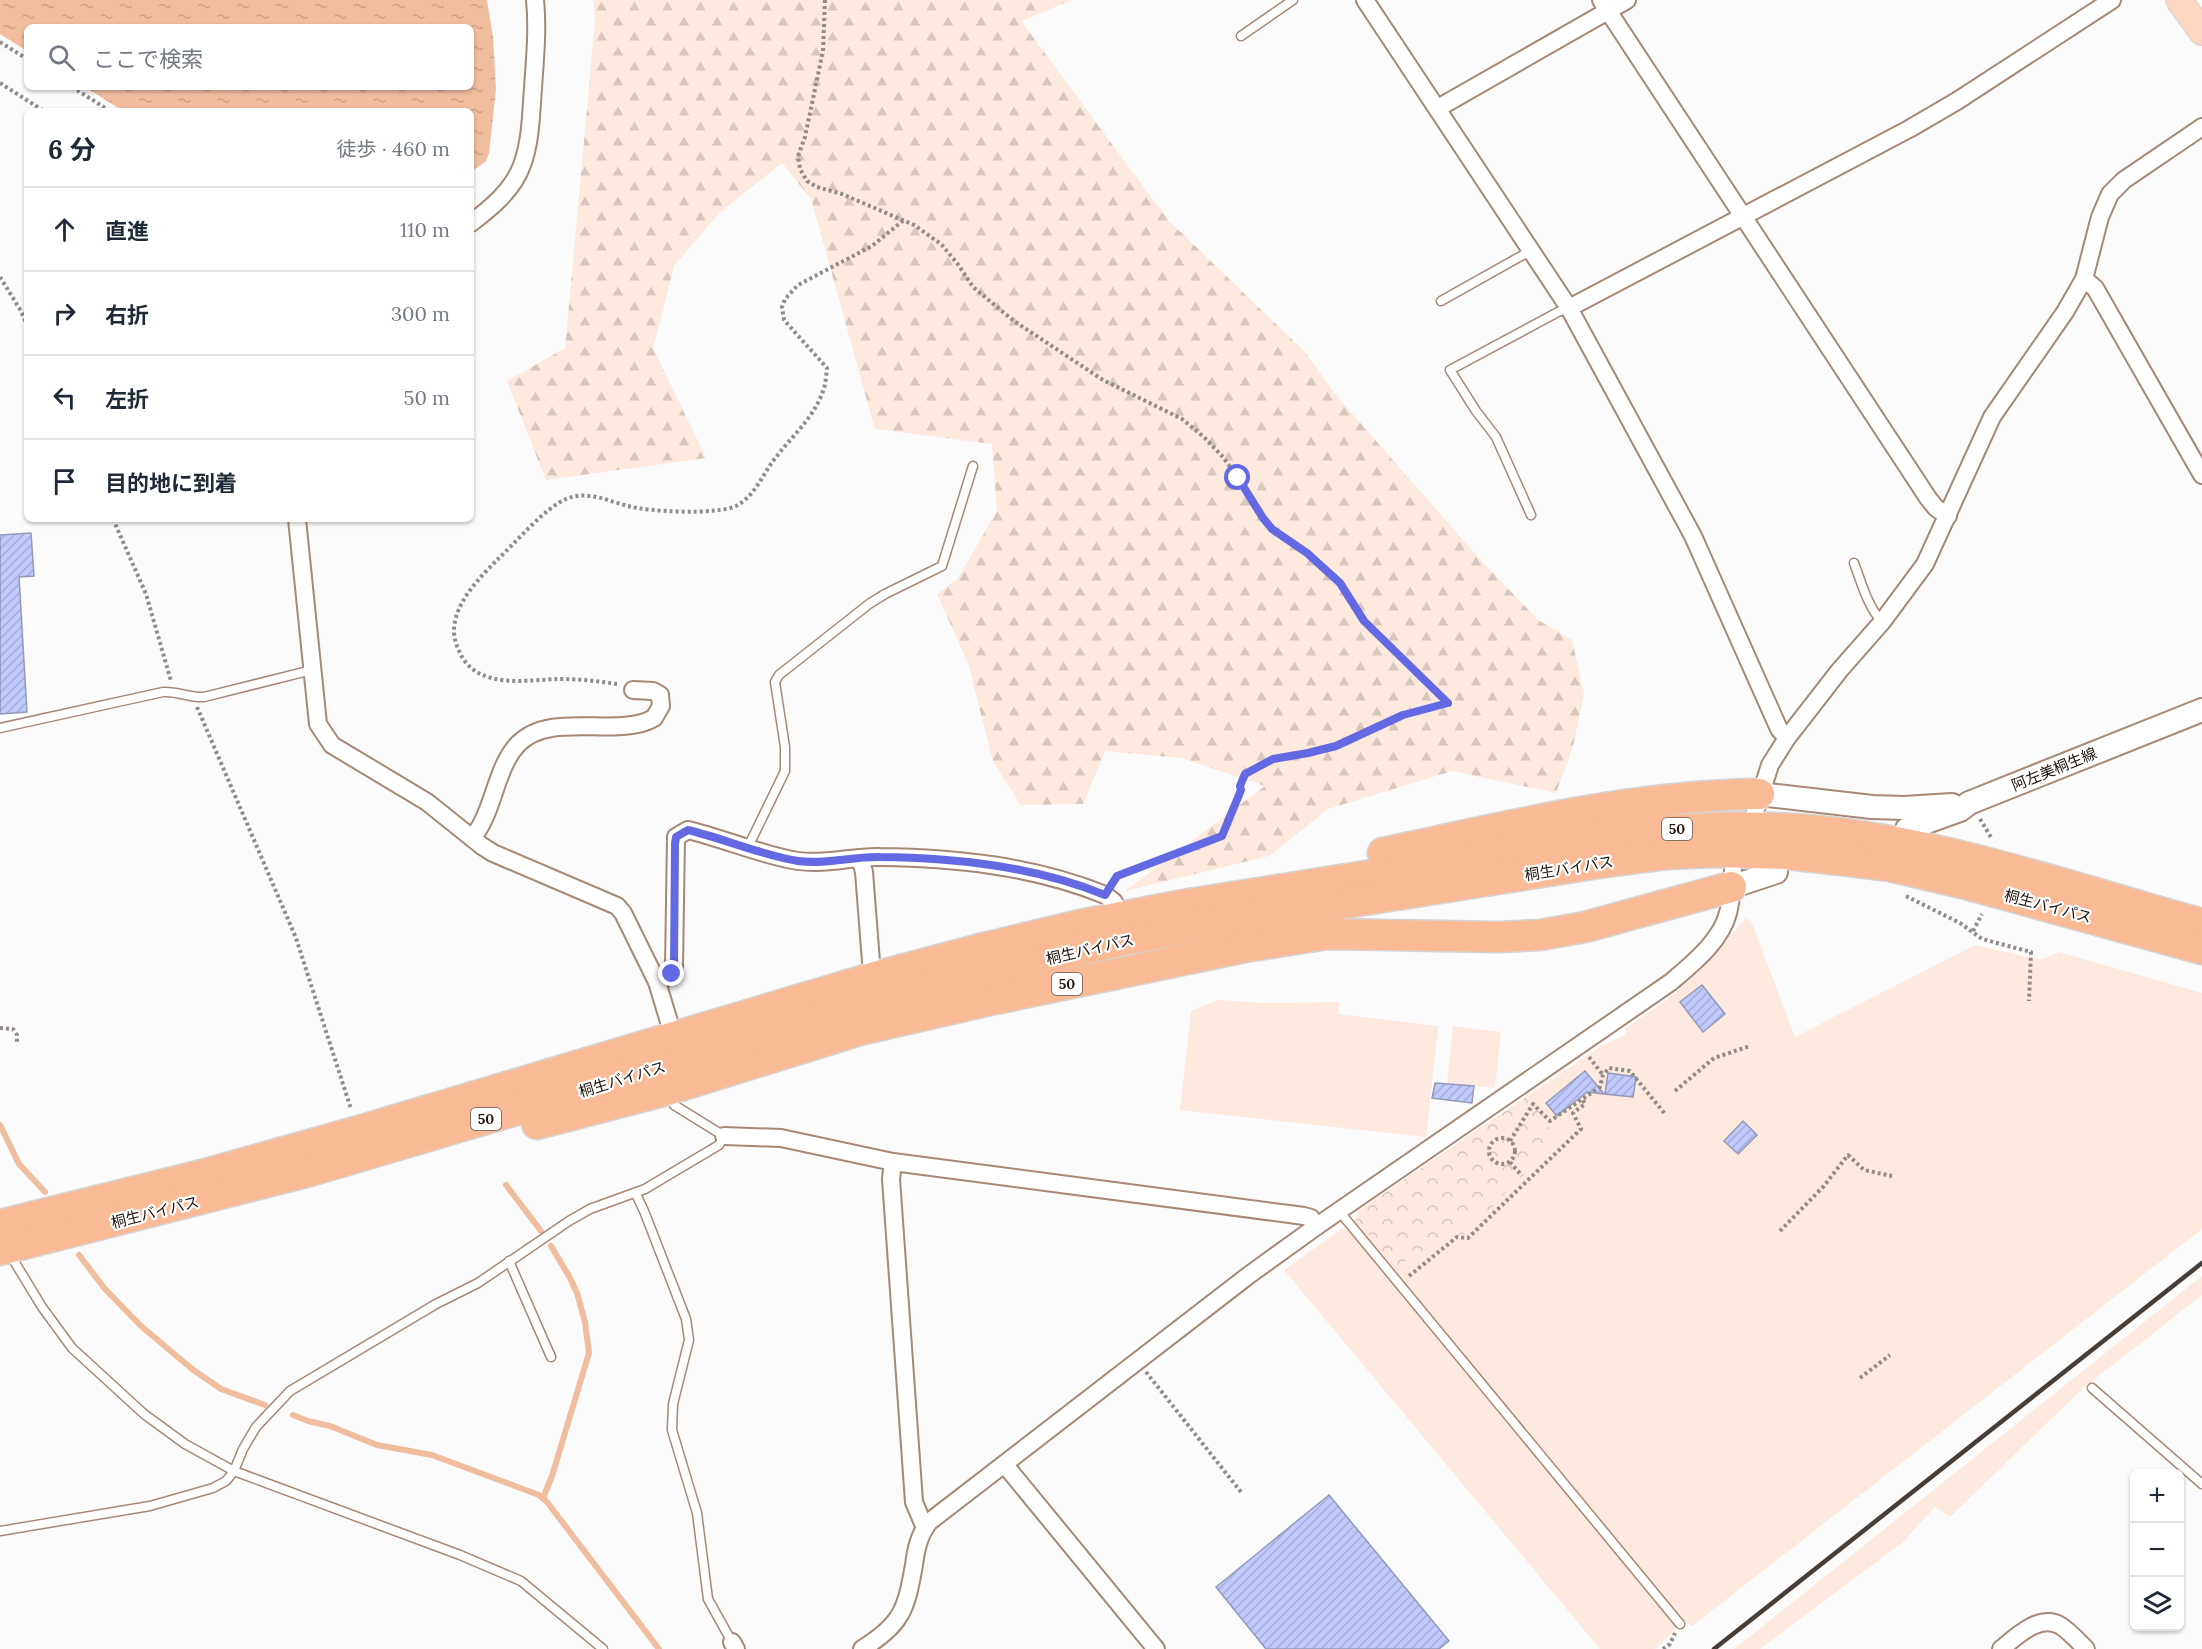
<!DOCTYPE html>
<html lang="ja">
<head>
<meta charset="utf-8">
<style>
  :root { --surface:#fff; --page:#f2f2f3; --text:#1f2937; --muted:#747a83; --line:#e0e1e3 }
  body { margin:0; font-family:Lora,"Noto Sans JP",serif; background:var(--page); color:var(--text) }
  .controls { position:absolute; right:18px; bottom:18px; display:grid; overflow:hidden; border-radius:9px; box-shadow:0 2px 4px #0004 }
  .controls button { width:54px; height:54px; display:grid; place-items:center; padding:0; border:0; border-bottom:2px solid var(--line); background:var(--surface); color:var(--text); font:30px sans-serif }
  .stop { position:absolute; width:18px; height:18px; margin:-14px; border:4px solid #6269e2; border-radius:50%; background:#fff }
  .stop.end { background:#6269e2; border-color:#fff; box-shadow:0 2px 6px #0008 }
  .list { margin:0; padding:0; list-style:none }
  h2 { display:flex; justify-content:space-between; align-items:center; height:78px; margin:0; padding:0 24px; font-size:26px }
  h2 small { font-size:20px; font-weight:400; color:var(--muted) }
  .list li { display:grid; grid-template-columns:39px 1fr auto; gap:18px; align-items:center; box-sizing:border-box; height:84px; padding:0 24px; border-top:2px solid var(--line) }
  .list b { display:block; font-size:22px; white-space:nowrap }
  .list em { font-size:20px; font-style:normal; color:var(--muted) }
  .icon { flex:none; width:33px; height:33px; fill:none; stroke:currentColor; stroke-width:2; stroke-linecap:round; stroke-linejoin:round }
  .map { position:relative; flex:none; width:2202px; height:1649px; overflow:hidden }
  .search { position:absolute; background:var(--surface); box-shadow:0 2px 4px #0004; left:24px; top:24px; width:450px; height:66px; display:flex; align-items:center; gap:15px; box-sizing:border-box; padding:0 21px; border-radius:9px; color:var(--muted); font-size:22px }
  .panel { position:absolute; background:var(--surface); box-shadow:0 2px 4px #0004; left:24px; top:108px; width:450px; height:414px; border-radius:9px }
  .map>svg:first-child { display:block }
</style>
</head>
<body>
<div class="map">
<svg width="2202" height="1649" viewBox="0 0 2202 1649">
  <defs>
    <pattern id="forest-firs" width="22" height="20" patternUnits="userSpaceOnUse" patternTransform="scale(1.5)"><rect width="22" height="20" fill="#fde9de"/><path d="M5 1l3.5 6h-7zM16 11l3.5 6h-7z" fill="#d8c7bd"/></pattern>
    <pattern id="park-crowns" width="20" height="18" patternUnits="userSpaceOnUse" patternTransform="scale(1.5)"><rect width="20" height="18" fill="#fde9de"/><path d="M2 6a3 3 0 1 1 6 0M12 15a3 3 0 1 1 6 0" fill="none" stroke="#d8c7bd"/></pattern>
    <pattern id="water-ripples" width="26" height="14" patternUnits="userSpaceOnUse" patternTransform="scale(1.5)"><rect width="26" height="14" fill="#f0bd9f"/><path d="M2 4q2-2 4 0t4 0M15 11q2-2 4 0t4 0" fill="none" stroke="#cda188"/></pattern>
    <pattern id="building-hatch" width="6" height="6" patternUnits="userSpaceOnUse" patternTransform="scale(1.5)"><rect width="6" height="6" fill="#c1cafd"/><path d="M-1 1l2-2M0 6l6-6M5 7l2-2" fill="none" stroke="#a5acd8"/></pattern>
  </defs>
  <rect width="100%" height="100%" fill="#fbfbfb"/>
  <g fill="#fde9de">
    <path d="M 1746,918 L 1751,921 L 1795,1037 L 1975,945 L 2041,960 L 2059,952 L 2202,993 L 2202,1229 L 1692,1626 L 1684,1620 L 1655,1649 L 1600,1649 L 1284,1270 L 1356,1219 L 1358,1211 L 1601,1046 L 1625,1035 L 1626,1029 C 1639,1017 1654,1010 1668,999 C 1698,975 1721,947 1746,918 Z"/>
    <polygon points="1218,1000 1262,1003 1339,1002 1338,1014 1438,1026 1426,1137 1180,1110 1191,1011"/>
    <polygon points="1453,1026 1501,1032 1495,1088 1447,1083"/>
    <polygon points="2202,1276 2202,1295 2082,1389 1950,1517 1935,1507 1902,1543 1760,1649 1734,1649"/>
  </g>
  <polygon fill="url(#forest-firs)" points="593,0 1072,0 1021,21 1168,220 1306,353 1334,393 1477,556 1538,620 1572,640 1584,694 1573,746 1556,793 1452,771 1328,809 1269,856 1125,891 1265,786 1181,758 1105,751 1083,804 1021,805 993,762 968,663 937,594 958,578 997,511 992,444 875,429 811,199 782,163 719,213 674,266 653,348 706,458 546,480 507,381 565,348 595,21"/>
  <polygon fill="url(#park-crowns)" points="1532,1093 1550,1115 1544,1122 1550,1129 1541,1137 1550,1148 1482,1217 1474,1211 1459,1227 1465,1234 1456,1235 1419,1265 1412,1255 1396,1268 1356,1219 1358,1211"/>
  <polygon fill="url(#water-ripples)" points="0,0 487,0 493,37 496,89 489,153 486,161 471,172 471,111 123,111 85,87 471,87 471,27 27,27 27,51 0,34"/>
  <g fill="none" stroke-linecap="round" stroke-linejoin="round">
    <g stroke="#f0bd9f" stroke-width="6">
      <polyline points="0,1125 19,1164 45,1192"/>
      <polyline points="506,1185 541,1231"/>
      <polyline points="79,1255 105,1289 141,1326 192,1369 221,1389 265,1405"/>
      <polyline points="293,1415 308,1421 330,1426 377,1445 432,1455 539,1495 547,1502 659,1649"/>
      <polyline points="543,1498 552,1476 589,1353 585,1322 577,1293 570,1278 551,1246"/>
    </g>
  </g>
  <g fill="url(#building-hatch)" stroke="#9399b8" stroke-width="1.5">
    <polygon points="31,533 34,576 19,577 27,712 0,714 0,535"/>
    <polygon points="1702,985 1725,1014 1703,1032 1680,1002"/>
    <polygon points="1585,1071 1604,1094 1587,1092 1557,1116 1546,1103"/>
    <polygon points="1608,1073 1636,1077 1633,1097 1605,1094"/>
    <polygon points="1435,1083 1474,1086 1472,1103 1432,1098"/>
    <polygon points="1743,1121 1757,1135 1738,1154 1724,1141"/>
    <polygon points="1329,1495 1449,1641 1439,1649 1266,1649 1216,1587"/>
  </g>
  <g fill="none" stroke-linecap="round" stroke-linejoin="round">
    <defs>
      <g id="lane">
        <polyline points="1241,36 1293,0"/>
        <polyline points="1441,301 1530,251"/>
        <polyline points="1531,515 1496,437 1476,411 1450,370 1558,312 1569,308"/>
        <path d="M 1854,563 C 1862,584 1867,605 1882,622"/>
        <path d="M 0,728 L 163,692 C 178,691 190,698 204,697 L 312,670"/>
        <polyline points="748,847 785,771 785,747 775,682 779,675 869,604 885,594 942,566 973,466"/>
        <polyline points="636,1194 644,1211 686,1319 689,1340 673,1404 672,1430 697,1513 708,1599 732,1642"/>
        <polyline points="1339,1211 1680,1624"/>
        <polyline points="11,1251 14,1261 42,1307 72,1348 144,1414 185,1444 234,1471 460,1555 521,1581 603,1649"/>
        <polyline points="509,1261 551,1357"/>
        <polyline points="2092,1388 2202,1484"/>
        <polyline points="0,1531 150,1506 213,1488 226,1481 234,1471 243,1449 256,1427 290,1391 436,1304 478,1283 569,1221 590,1209 645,1189 719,1145 724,1136 674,1105 670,1096"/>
      </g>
      <g id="street">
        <polyline points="1365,0 1569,308 1693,536 1779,729 1787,738"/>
        <polyline points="1601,0 1928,498 1936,508 1948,516"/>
        <polyline points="1438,108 1627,0"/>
        <path d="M 471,223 C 491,208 513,190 522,165 C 531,141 531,113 533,88 C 535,58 538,29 535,0"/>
        <polyline points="2084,279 2095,288 2202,475"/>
        <polyline points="1569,308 1909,129 1957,101 2112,0"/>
        <polyline points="297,519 318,724 332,745 427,802 482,846 493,853 617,906 623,913 657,982 674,1038"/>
        <polyline points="1755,812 1770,765 1787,738 1839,671 1882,622 1925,564 1992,417 2065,312 2084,279 2100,217 2110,194 2124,180 2202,127"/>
        <path d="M 472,838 C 494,813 495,768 518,744 C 551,710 617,739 654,718 L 661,706 L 660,695 L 653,691 L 633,690"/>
        <polyline points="860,858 864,872 871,962 875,977"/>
        <path d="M 657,982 L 672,974 L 674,967 L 676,837 L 688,830 C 725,839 761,855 798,861 C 826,865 853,856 880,857 C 956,858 1034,866 1105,895 L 1114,902 L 1120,917"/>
        <polyline points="724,1136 781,1138 893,1162 1304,1216 1311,1218 1317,1226"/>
        <polyline points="893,1162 891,1179 914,1502 925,1528"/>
        <polyline points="1005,1465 1156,1649"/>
        <polyline points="732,1642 736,1649"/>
        <path d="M 862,1649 C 902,1624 906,1610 914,1565 C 916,1549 919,1535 929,1522 L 1249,1275 L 1317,1226 L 1671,982 C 1693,963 1721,941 1728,913 C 1732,899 1731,885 1733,871"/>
        <path d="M 2001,1649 C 2017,1636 2040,1613 2061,1626 C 2070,1632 2078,1641 2086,1649"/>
      </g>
      <g id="secondary">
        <polyline points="1759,794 1872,807 1904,808 1952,805"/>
        <polyline points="1907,829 1960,810 1969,803 2202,710"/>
        <polyline points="1731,887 1776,872"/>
      </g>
      <polyline id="primary" points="2179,0 2202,32"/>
      <g id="highway">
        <path d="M 1383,853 C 1506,827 1632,795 1759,794"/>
        <polyline points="537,1124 667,1090 860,1030 986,1001 1245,947 1328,934 1498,937 1540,935 1585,927 1731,887"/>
        <path d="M 0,1225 L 206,1174 L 359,1131 L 875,977 L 984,948 L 1080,925 L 1183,905 L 1642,832 C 1701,827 1760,825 1819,831 C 1945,843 2079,890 2202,924"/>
        <polyline points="0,1250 310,1171 970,976 1124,940 1211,924 1599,863 1668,854 1715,852 1787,854 1850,861 1889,866 1970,885 2202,949"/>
      </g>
    </defs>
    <use href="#lane" stroke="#a78876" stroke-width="11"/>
    <use href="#street" stroke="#a78876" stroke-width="20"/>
    <use href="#secondary" stroke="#a78876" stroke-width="26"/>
    <use href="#primary" stroke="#d6d4d3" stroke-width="28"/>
    <use href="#highway" stroke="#d6d4d3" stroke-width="33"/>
    <g stroke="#918b87" stroke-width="4" stroke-dasharray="3 3" stroke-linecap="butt">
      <polyline points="825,0 823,51 805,137 798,156 800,169 807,181 817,187 842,194 914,225 941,244 957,263 973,287 1014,321 1103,380 1182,419 1204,437 1223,457 1253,499 1263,518 1272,529 1307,553 1340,583 1364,621 1448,703 1403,715 1336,746 1308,753 1273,759 1245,774 1240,786 1241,790 1222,836 1117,877 1113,883"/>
      <polyline points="0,42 27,59"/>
      <polyline points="0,83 44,111"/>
      <polyline points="72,87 110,111"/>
      <polyline points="0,277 21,311 27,325"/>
      <polyline points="113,519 146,594 171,681"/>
      <path d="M 617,684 C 598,681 578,679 558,679 C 527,680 481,689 462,657 C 458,649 454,641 454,631 C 454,603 480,577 498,559 C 516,542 545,508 566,499 C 587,490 608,501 628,506 C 649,512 717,515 736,506 C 754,497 762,476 773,461 C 790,438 814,418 823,391 C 826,384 826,375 827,368 L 784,320 L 782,307 L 785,299 L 798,285 L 872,246 L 905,219"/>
      <polyline points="197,707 296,938 351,1109"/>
      <polyline points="1980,819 1992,839"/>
      <polyline points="1906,896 1960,923 1982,939 2031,952 2029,1001"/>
      <polyline points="1973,931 1982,914"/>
      <polyline points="0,1028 13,1029 17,1035 17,1043"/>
      <polyline points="1589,1057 1603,1075"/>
      <polyline points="1675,1091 1714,1058 1750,1046"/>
      <circle cx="1502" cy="1151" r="13"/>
      <polyline points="1510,1141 1533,1104 1550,1121 1600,1087 1603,1075 1609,1068 1630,1071 1665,1114"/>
      <polyline points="1510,1162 1522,1176"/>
      <polyline points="1780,1231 1823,1187 1848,1155 1864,1170 1892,1176"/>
      <polyline points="1409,1276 1457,1237 1468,1238 1581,1129 1573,1113 1585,1104 1583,1100"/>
      <polyline points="1146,1372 1241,1492"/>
      <polyline points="1860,1378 1890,1355"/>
      <polyline points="1663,1649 1670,1644 1675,1633"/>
    </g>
    <use href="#lane" stroke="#fff" stroke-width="8"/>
    <use href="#street" stroke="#fff" stroke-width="16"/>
    <use href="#secondary" stroke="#fff" stroke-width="22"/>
    <use href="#primary" stroke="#fcd6bf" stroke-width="26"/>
    <use href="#highway" stroke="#faba95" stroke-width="30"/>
    <polyline stroke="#483e38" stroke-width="4.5" points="1714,1649 2202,1263"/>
  </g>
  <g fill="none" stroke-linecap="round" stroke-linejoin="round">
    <path stroke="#6269e2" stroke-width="8" d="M 672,974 L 674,967 L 675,844 L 676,837 L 688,830 C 725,839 761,855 798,861 C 826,865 853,856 880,857 C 956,858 1034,866 1105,895 L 1117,876 L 1222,836 L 1241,790 L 1240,786 L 1245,774 L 1273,759 L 1308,753 L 1336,746 L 1403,715 L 1448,703 L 1364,621 L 1340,583 L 1307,553 L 1272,529 L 1263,518 L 1238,478"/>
  </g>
  <g text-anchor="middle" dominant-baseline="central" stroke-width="4.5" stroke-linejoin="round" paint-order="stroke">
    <g fill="#fff" stroke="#625954" stroke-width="1.5">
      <rect x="1662" y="818" width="30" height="22" rx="4.5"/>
      <rect x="1052" y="973" width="30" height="22" rx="4.5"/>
      <rect x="471" y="1108" width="30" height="22" rx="4.5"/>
    </g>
    <g font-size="14" font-weight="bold" fill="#1e120b">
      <text x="1677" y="829">50</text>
      <text x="1067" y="984">50</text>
      <text x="486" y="1119">50</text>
    </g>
    <g font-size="15" fill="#1e120b" stroke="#fff">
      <text transform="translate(2054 769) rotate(-22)">阿左美桐生線</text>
      <text transform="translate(1569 868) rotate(-9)">桐生バイパス</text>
      <text transform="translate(2048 906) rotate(15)">桐生バイパス</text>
      <text transform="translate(1090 949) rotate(-13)">桐生バイパス</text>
      <text transform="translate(622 1079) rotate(-17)">桐生バイパス</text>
      <text transform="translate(155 1212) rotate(-14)">桐生バイパス</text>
    </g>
  </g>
</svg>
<div class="controls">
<button>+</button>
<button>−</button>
<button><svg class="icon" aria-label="layers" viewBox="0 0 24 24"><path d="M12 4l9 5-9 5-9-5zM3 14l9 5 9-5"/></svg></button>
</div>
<div class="stop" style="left:1238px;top:478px"></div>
<div class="stop end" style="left:672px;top:974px"></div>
<div class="search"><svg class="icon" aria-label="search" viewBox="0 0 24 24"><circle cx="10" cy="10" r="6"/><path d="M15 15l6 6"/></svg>ここで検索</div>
<section class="panel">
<h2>6 分<small>徒歩 · 460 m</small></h2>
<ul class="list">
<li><svg class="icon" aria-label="ahead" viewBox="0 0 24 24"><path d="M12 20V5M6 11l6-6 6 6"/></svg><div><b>直進</b></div><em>110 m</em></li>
<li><svg class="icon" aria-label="right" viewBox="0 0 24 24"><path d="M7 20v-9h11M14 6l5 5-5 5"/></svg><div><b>右折</b></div><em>300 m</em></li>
<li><svg class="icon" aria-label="left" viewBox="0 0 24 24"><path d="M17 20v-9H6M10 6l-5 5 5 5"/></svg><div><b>左折</b></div><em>50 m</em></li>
<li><svg class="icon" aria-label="arrive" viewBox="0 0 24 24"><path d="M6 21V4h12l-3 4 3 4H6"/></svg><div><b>目的地に到着</b></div></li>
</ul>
</section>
</div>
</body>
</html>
